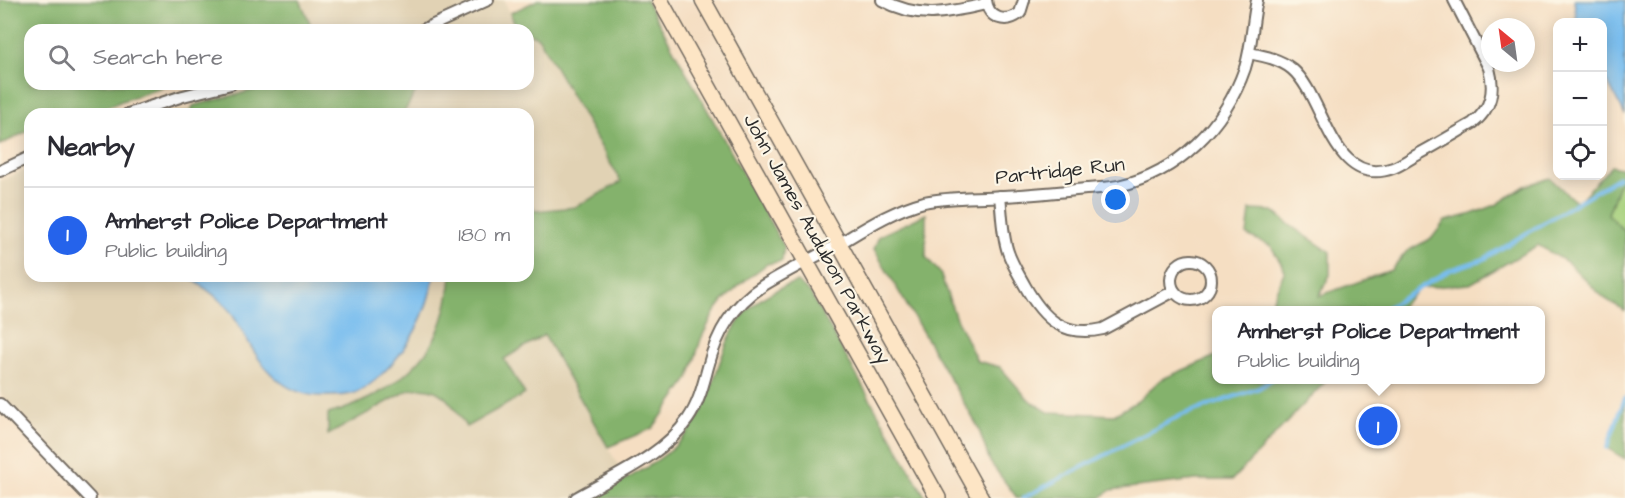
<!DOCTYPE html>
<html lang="en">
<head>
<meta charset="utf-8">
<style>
  :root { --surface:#fff; --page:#f2f2f3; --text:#2b2b33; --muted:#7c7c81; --line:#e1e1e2; --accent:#2563eb }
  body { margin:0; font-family:"Architects Daughter",sans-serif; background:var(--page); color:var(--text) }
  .controls { position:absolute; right:18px; top:18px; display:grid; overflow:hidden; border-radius:12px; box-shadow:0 3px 15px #0003 }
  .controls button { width:54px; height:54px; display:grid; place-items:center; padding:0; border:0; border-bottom:2px solid var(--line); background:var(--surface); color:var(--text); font:30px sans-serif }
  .compass { position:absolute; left:1481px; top:18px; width:54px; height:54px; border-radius:50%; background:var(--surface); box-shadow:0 3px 15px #0003; rotate:331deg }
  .you { position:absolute; left:1116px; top:200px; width:21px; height:21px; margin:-15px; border:4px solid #fff; border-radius:50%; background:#1a73e8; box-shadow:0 0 0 9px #1a73e833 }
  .badge { display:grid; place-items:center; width:39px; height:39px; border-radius:50%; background:var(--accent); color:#fff; font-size:20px; font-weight:700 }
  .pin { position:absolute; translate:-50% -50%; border:3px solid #fff; box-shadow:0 2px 6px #0006 }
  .popup { position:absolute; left:1212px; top:306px; width:333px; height:78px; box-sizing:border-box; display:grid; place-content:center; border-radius:12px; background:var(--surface); filter:drop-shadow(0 2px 4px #0005); font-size:20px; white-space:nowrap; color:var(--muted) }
  .popup b { font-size:22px; color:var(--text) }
  .popup::after { content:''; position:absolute; left:50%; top:100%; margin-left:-12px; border:12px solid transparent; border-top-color:var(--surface) }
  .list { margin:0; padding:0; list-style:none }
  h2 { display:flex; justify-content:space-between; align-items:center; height:78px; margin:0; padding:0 24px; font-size:26px }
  h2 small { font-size:20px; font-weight:400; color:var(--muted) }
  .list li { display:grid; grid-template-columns:39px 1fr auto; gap:18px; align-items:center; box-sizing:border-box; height:96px; padding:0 24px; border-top:2px solid var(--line) }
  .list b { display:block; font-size:22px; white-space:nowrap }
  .list p { margin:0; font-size:20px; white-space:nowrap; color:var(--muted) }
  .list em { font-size:20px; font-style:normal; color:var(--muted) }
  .icon { flex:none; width:33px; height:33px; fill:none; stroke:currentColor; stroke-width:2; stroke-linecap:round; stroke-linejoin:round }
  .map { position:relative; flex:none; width:1625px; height:498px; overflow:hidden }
  .search { position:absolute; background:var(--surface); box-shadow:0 3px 15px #0003; left:24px; top:24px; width:510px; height:66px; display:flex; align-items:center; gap:15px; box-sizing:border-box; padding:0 21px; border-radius:18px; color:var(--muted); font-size:22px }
  .panel { position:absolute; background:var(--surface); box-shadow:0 3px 15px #0003; left:24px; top:108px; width:510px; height:174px; border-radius:18px }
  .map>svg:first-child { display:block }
</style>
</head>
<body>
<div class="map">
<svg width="1625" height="498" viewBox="0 0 1625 498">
  <rect width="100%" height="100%" fill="#fcf5e5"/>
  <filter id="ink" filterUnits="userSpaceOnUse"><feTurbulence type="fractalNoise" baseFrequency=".0167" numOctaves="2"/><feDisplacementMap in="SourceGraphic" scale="12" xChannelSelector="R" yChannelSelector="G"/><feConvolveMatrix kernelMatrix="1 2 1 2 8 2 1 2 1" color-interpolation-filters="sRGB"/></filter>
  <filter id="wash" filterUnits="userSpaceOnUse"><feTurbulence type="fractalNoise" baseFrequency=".008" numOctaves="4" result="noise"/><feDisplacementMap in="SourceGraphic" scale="24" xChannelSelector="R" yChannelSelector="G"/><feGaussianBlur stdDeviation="1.35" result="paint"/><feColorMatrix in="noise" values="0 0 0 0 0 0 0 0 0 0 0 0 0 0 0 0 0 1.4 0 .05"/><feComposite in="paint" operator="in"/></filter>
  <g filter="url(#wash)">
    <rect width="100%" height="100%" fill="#f5dec2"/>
    <g fill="#e1d2b4">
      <polygon points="300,0 504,0 514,22 522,30 313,30"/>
      <polygon points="528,33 538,37 621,182 576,207 535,211 528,197 528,114 162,114 193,106 200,84 528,84"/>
      <polygon points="30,168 30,276 451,276 449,300 442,323 419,364 400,380 378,394 356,406 328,414 329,434 409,390 421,387 436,391 451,403 466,426 504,359 544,335 626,479 592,498 103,498 0,393 0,181"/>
    </g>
    <polygon fill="#a5d07c" stroke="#687e54" stroke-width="1.5" points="1625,178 1625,268 1608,214 1619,184"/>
    <g fill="#84b26c" stroke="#586e4c" stroke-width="1.5">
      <polygon points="0,0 300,0 313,30 30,30 30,84 172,84 122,101 90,114 30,114 30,130 0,145"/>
      <path d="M 538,0 L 646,0 L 784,247 L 782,261 L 767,264 L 742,283 L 723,301 L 714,313 L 701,339 L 689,378 L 653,428 L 608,447 L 544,335 L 504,359 L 525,394 L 466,427 C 452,403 440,382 409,390 L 328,435 L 328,414 C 348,409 366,401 384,390 C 429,361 446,330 451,276 L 528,276 L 528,197 L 535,211 L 576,207 L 621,182 L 538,37 L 528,33 L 528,30 L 522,30 L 514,22 L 510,13 Z"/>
      <polygon points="278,84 420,84 403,114 190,114 193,106"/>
      <polygon points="1611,166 1625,169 1625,178 1619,184 1608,214 1625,232 1625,311 1604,298 1567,262 1538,245 1470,284 1420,288 1397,310 1268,310 1285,270 1271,246 1247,235 1250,210 1273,211 1291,226 1330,252 1330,275 1319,296 1391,270 1407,251 1432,238 1445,221 1469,215 1496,205 1525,186 1550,178 1577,203"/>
      <polygon points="926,214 926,257 940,273 955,316 977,361 1000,367 1028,399 1048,412 1114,415 1138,401 1160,380 1216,356 1216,380 1327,380 1232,480 1196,480 1111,490 1100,498 1017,498 990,462 978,427 874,249 879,236"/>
      <path d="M 797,282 L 810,293 L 926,498 L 592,498 C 625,479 665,462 689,431 C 723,389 714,329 764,297 C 775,290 785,285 797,282 Z"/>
      <polygon points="1625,398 1625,459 1607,448"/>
    </g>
    <g fill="#78bdef" stroke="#52748d" stroke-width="1.5">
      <polygon points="1574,0 1625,0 1625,115 1603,74 1602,22 1577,22"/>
      <path d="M 188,276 L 434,276 C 427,313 412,345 384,372 C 376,380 366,389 355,393 C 346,396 337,396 328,396 C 309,397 291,391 277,379 C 256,362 245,333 230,311 C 218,296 203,287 188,276 Z"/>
    </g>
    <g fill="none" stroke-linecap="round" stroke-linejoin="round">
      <g stroke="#78bdef" stroke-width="4">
        <polyline points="1383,310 1450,270 1484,259 1619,177"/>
        <polyline points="1607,448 1625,398"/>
        <polyline points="1023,498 1182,415 1259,388 1272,380"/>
      </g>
    </g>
  </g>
  <g filter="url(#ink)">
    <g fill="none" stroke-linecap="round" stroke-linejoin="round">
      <defs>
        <g id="street">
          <path d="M 882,0 C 919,20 947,13 986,4"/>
          <path d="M 986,0 C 988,19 1006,24 1020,13 L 1024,0"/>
          <polyline points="422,30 488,0"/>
          <path d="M 1249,53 C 1264,56 1280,59 1292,69 C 1325,97 1332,190 1393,168 C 1401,165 1409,159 1417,155 C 1436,145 1454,134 1473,123 C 1492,108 1495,90 1489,68 L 1454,0"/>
          <polyline points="128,114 183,96 231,84"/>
          <polyline points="0,171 30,157"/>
          <path d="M 1000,196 C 1002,214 1002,235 1008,252 C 1012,264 1019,275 1025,286 C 1043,318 1063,338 1103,329 L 1174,291"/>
          <circle cx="1191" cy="280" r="20"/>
          <polyline points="0,404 90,498"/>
          <path d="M 576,498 C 614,476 663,456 688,419 C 699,403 703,385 708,367 C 717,332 733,305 764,285 C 787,271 813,258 837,245 C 864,229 893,210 924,202 C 949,197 977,198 1003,196 C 1030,195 1058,192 1086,189 C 1096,188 1108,188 1118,186 C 1178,173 1225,126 1245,68 C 1252,46 1252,23 1257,0"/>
        </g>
        <g id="secondary">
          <polyline points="660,0 938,498"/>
          <polyline points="703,0 981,498"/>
        </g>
      </defs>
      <use href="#street" stroke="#726a60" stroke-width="14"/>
      <use href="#secondary" stroke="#726a60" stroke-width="18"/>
      <use href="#street" stroke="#fff" stroke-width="10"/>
      <use href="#secondary" stroke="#fde5c5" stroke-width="15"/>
    </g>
  </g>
  <g text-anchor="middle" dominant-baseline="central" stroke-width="4.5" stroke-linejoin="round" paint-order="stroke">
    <g font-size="20" fill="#2b2b2b" stroke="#fcf5e5">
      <text transform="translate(1060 171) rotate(-6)">Partridge Run</text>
      <text transform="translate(817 239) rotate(61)">John James Audubon Parkway</text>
    </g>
  </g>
</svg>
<div class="controls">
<button>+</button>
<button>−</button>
<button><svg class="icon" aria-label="locate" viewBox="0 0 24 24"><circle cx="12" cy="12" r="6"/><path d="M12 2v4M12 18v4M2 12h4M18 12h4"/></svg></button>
</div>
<svg class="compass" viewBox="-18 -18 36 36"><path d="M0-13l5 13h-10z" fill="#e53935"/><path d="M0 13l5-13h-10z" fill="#7c7c81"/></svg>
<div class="you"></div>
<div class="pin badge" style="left:1378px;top:426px">1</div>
<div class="popup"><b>Amherst Police Department</b>Public building</div>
<div class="search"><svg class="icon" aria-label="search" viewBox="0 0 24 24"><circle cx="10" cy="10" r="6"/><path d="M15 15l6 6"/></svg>Search here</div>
<section class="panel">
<h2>Nearby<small></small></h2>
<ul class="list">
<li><span class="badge">1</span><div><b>Amherst Police Department</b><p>Public building</p></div><em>180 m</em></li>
</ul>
</section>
</div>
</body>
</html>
